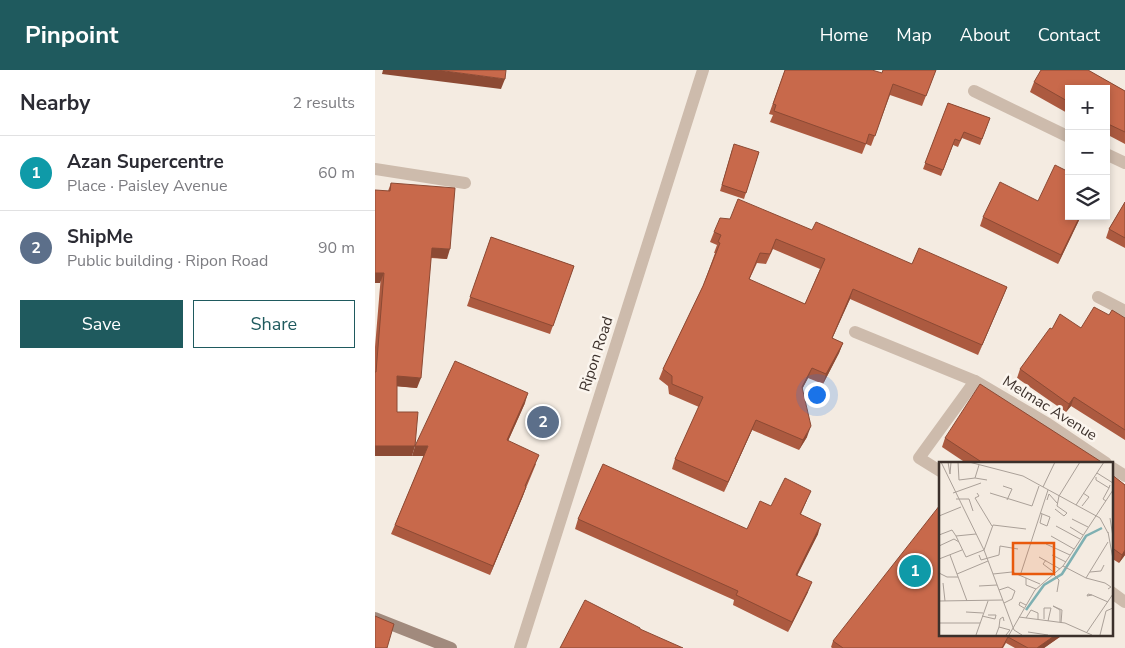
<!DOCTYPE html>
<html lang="en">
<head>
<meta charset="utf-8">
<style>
  :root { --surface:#fff; --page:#f2f2f3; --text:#2b2b33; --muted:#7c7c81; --line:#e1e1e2; --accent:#1f5a5e }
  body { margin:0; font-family:"Nunito Sans",sans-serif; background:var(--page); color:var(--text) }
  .controls { position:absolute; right:15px; top:15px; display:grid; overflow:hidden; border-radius:0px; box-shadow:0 2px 8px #0003 }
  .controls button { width:45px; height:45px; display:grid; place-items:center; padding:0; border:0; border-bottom:1px solid var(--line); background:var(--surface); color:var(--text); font:25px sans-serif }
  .you { position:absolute; left:441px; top:324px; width:18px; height:18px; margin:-12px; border:4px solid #fff; border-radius:50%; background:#1a73e8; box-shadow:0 0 0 8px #1a73e833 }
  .badge { display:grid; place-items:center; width:32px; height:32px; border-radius:50%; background:var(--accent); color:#fff; font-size:16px; font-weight:700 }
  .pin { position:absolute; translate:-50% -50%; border:2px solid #fff; box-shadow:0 1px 5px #0006 }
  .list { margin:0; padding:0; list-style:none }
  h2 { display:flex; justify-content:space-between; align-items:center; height:65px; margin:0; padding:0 20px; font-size:21px }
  h2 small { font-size:16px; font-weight:400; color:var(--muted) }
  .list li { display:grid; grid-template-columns:32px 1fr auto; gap:15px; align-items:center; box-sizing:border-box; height:75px; padding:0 20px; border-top:1px solid var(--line) }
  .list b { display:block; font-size:19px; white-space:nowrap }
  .list p { margin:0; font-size:16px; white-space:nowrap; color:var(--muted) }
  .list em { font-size:16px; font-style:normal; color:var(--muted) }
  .actions { display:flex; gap:10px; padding:15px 20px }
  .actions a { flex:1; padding:11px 0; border:1px solid var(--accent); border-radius:0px; text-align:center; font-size:18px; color:var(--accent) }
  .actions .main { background:var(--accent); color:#fff }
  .icon { flex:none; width:28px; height:28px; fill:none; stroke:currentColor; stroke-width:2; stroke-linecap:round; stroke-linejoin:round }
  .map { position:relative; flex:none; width:750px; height:578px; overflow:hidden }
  header { display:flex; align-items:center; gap:30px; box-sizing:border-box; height:70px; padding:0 25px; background:var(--accent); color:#fff }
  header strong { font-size:24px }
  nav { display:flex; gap:28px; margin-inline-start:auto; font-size:18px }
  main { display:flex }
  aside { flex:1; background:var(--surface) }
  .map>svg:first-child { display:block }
</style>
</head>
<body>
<header>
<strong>Pinpoint</strong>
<nav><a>Home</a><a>Map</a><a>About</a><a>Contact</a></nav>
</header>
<main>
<aside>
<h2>Nearby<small>2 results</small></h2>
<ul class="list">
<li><span class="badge" style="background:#0f9aa8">1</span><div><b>Azan Supercentre</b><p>Place · Paisley Avenue</p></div><em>60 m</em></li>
<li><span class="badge" style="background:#5c6f8a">2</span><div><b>ShipMe</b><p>Public building · Ripon Road</p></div><em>90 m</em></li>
</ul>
<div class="actions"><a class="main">Save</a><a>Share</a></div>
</aside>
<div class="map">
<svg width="750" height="578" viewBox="0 0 750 578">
  <rect width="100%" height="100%" fill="#f4ebe1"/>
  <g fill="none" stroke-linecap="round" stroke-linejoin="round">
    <g stroke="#cdbbac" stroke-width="12">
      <polyline points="599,21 694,67"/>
      <polyline points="731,84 750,93"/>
      <polyline points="0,99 90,113"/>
      <polyline points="723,227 750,241"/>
      <polyline points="480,262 600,311 673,354 731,393"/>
      <polyline points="736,397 750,406"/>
      <polyline points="565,401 544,388 600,311"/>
      <polyline points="736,522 750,532"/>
      <polyline points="145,578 328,0"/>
    </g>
    <polyline stroke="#a18a7d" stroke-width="12" points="0,548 76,578"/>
  </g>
  <g fill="#ac5a40" fill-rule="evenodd">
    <polygon points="410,0 507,3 561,0 547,36 515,25 496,76 491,74 487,84 395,52 398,45 394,44"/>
    <polygon points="714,1 750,21 750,74 733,65 733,66 731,65 731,19 694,19 694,44 655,22 659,12"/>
    <polygon points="573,33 615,48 605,75 587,68 583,77 578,75 566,106 548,99"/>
    <polygon points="357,80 384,82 369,129 345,121"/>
    <polygon points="16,113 72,189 56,188 42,318 22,316 22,342 37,386 0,386 0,277 13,121"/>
    <polygon points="750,132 750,178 731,168 734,159"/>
    <polygon points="706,146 683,194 605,156 608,147"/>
    <path d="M 437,160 L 537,194 L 632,217 L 603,285 L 475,229 L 457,268 L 468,273 L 464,283 L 448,314 L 433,308 L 427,319 L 432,367 L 424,380 L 377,360 L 349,422 L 297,399 L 300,389 L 324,337 L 294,324 L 293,316 L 284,309 L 288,299 L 328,216 L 340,183 L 339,183 L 342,175 L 335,172 L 339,162 ZM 398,179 L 445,199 L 430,234 L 374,210 L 382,193 L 391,194 Z"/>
    <polygon points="116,167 199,196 175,264 92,236"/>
    <polygon points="734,245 750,248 750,370 696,336 691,342 642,308 645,299 677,259 706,258"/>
    <polygon points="150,333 133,371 161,394 115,505 16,464 49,386 37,386"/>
    <polygon points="570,368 728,393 591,393 567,377"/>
    <polygon points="736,404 750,415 750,485 744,493 736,488"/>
    <polygon points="432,430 426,444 443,464 422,505 433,522 413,562 358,535 359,530 200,459 203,449 372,459 396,436"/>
    <polygon points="689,564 669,578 640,578 631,573 628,578 457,578 456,577 458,571"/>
  </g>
  <g fill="#8c4a34">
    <polygon points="8,0 62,0 130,9 126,19 7,4"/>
    <polygon points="705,146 706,146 683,194 686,185"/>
    <polygon points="57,178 75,179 72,189 53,187"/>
    <polygon points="0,203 9,203 5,213 0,213"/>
    <polygon points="632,217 628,227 603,285 607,275"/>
    <polygon points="478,219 475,229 453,278 457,268"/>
    <polygon points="468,273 464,283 448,314 451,304"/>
    <polygon points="437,298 433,308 423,327 427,317"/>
    <polygon points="22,306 46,308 42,318 18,316"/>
    <polygon points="153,323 150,333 129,380 132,370"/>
    <polygon points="699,327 696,336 691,342 694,334"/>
    <polygon points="381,350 377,360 349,422 353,412"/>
    <polygon points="436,356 432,367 424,380 428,370"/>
    <polygon points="0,376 40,376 37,386 0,386"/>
    <polygon points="40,376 53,376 49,386 37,386"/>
    <polygon points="151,417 148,426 115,505 118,496"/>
    <polygon points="446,454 443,464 418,514 421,505"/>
    <polygon points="750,480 750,485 744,493 747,485"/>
    <polygon points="437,512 433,522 413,562 417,552"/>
    <polygon points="682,564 689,564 669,578 662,578"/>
  </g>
  <g fill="#c8694b" stroke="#8c4a34" fill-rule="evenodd">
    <polygon points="62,0 131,0 130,9"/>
    <polygon points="410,0 497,0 507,3 508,0 561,0 551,26 518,14 500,66 494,64 491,74 399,41 401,35 398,34"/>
    <polygon points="666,0 713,0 750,21 750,62 731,53 731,19 694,19 694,32 659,12"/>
    <polygon points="573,33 615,48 607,69 589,62 585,71 580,69 568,100 550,93"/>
    <polygon points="359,74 384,82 371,123 347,115"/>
    <polygon points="680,95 694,102 694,146 705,146 686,185 608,147 625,112 663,131"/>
    <polygon points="16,113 80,118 75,179 57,178 46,308 22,306 22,342 43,342 40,376 0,376 0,302 1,302 9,203 0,203 0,120 15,121"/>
    <path d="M 363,129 L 437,160 L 441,152 L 537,194 L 544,178 L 632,217 L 607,275 L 478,219 L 457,268 L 468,273 L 451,304 L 437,298 L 427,317 L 436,356 L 428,370 L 381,350 L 353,412 L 300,389 L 328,327 L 297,314 L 297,306 L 288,299 L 328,216 L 345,173 L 343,172 L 346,165 L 339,162 L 345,148 L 355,149 ZM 401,169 L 450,189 L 430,234 L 374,209 L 385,183 L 395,184 Z"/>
    <polygon points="750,132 750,168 734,159"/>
    <polygon points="116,167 199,196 178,256 95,227"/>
    <polygon points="719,237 734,245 737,240 750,248 750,360 699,327 694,334 645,299 675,258 677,259 685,244 706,258"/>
    <polygon points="80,291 153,323 132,370 164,385 150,416 151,417 118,496 20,455 53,376 40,376"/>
    <polygon points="605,314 728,393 608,393 570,368"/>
    <polygon points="228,394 372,459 385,431 396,436 410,408 436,421 425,444 446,454 421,505 437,512 417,552 361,525 363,521 203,449"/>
    <polygon points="736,404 750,415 750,480 747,485 736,477"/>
    <polygon points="565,435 565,564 682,564 662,578 653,578 633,567 627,578 468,578 458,571"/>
    <polygon points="210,530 265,558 265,559 308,578 185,578"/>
    <polygon points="0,546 19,554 12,578 0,578"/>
  </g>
  <g text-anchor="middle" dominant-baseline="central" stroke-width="5" stroke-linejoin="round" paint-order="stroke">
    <g font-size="15" fill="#3b302b" stroke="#fbf5ee">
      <text transform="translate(221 284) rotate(-72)">Ripon Road</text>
      <text transform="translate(675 338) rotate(32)">Melmac Avenue</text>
    </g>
  </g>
  <g transform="translate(564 392)">
    <rect width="174" height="174" fill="#f4ebe1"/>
    <path fill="none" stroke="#7fb0b2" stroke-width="2.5" d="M 87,148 L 105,123 L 123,112 L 147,74 L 163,66"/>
    <path fill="none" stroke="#aaa098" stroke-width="1" d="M 2,0 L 45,88 L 75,168 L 83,173M 9,0 L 11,12 L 12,0M 19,0 L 20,18 L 36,16M 30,0 L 84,14 L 161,56 L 169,71M 40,3 L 36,16 L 48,18M 158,11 L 174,21M 157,15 L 157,18 L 170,26 L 171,23M 64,24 L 73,27 L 68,38M 104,25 L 116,0M 14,31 L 42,21M 38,31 L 40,34 L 36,36 L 53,64M 51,31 L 93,44 L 100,24M 120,34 L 141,0M 17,37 L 30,37 L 34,49M 108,38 L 110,32 L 118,41M 167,39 L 164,37 L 170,26M 137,43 L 165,0M 143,44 L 150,35 L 144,31M 116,47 L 125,54 L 128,51 L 118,44 L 120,34M 101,51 L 111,55 L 108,64 L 101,61 L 103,52M 0,54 L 22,45M 171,56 L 174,75M 133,57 L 149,65M 117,64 L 141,77M 131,65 L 144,73M 169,70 L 174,97M 37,72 L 17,74 L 27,95 L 45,88 L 54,63 L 87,67M 0,73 L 13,68 L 17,74M 112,74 L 135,87M 107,82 L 131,93M 0,84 L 15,77 L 20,80M 11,93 L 28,139M 40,93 L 42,98 L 60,93 L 61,84 L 79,87M 113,93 L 127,100M 100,95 L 121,107M 0,97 L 23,88M 107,98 L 104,102 L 116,111M 124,104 L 147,116 L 169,80M 151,110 L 162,109 L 165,103M 0,111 L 8,115 L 19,115M 18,112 L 49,99M 54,112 L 73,110 L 101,122M 115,113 L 120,118 L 118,130M 81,114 L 109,28M 87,116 L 87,123 L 97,127M 147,116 L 166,121 L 172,125 L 169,127M 4,121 L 6,139M 40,124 L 58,123M 60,128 L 69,125 L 76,129 L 73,137 L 65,141M 153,133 L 148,134 L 149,132 L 153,133 L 169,140M 0,139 L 64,138M 85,146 L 80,143 L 81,140 L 87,143M 27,150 L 44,151M 43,154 L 56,157 L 57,153 L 49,153M 80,155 L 126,161 L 153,173M 87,156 L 92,148 L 99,151 L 99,157M 105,157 L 105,146 L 112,146 L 109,159M 121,160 L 121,148 L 114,144 L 123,148 L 122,161M 0,161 L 41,161M 60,165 L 61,157 L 64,155 L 65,159M 89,170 L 109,173M 148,170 L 174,132M 37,173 L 49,139M 57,173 L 60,165 L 71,168 L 67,173M 70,173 L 96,128 L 124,104 L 174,28M 161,173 L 167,149 L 174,146"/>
    <path fill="#e8590c" fill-opacity="0.15" stroke="#e8590c" stroke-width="2.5" d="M 74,81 L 115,81 L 115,112 L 74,112 Z"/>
    <rect width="174" height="174" fill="none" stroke="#3b302b" stroke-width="2.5"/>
  </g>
</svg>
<div class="controls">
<button>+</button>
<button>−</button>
<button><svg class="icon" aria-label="layers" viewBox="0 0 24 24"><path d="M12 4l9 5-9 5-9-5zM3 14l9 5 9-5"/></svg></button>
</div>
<div class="you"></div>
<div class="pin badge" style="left:540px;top:501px;background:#0f9aa8">1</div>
<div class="pin badge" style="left:168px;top:352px;background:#5c6f8a">2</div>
</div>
</main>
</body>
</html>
